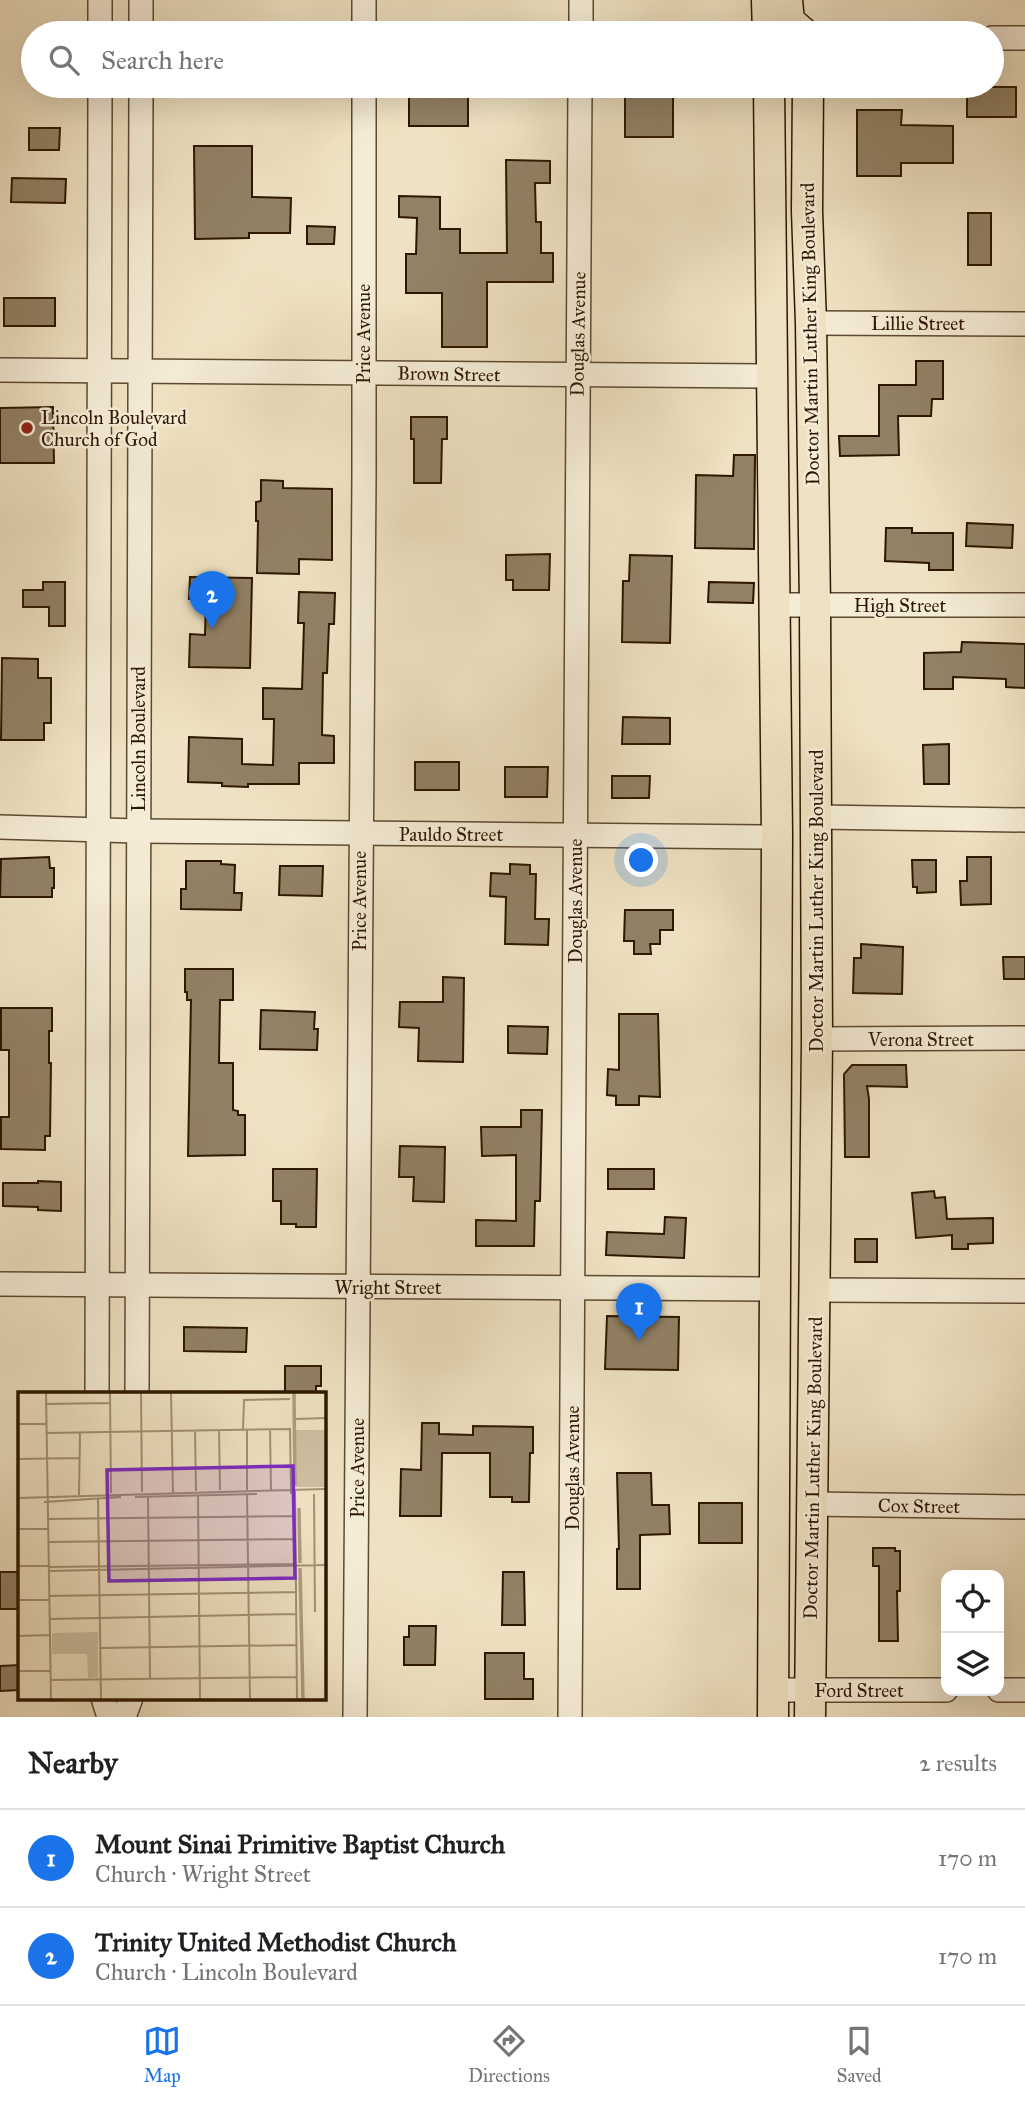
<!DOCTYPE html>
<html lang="en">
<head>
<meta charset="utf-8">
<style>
  :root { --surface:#fff; --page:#f6f6f6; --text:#202124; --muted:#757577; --line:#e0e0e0; --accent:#1a73e8 }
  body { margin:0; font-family:"IM FELL Great Primer",serif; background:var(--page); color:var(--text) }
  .controls { position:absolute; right:21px; bottom:21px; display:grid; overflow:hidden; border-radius:14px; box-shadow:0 7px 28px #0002 }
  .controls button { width:63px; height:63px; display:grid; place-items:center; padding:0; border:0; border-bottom:2px solid var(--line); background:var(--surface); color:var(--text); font:35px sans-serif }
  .you { position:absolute; left:642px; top:861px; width:24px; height:24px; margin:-18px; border:5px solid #fff; border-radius:50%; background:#1a73e8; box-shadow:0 0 0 10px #1a73e833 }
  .badge { display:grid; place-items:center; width:46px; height:46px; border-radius:50%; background:var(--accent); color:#fff; font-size:23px; font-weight:700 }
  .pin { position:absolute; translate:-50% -58px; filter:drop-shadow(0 2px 4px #0008) }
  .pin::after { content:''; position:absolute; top:37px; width:24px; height:21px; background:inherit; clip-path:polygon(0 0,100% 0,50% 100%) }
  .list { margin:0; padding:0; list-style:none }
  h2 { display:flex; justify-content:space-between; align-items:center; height:91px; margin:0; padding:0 28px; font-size:30px }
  h2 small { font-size:23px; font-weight:400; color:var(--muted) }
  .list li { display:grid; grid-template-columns:46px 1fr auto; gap:21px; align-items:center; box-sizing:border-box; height:98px; padding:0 28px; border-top:2px solid var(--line) }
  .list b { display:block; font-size:26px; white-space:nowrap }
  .list p { margin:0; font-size:23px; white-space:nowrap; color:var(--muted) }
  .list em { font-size:23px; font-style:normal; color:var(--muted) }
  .icon { flex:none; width:38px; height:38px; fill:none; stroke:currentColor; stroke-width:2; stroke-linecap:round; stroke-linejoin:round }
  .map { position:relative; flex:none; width:1025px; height:1717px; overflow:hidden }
  .search { position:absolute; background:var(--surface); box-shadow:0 7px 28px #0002; left:21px; right:21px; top:21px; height:77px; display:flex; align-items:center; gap:18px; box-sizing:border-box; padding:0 24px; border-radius:38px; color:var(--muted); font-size:26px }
  .sheet { height:287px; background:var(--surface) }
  nav { display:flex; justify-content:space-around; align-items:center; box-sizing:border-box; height:98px; border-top:2px solid var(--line); background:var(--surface); font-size:19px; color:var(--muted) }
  nav a { display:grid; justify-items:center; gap:4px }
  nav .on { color:var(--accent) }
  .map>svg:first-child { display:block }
</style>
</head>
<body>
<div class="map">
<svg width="1025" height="1717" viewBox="0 0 1025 1717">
  <rect width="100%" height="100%" fill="#efe2c2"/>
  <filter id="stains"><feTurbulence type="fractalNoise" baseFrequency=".00286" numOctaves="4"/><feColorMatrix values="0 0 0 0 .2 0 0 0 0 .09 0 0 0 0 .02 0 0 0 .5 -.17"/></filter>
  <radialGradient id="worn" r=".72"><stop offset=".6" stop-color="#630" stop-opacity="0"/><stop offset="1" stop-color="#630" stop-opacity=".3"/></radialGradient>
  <g fill="#928165" stroke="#2e1700" stroke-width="2">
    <rect x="625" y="86" width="48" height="51"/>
    <rect x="967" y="87" width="49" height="30"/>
    <rect x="409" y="96" width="59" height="30"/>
    <polygon points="857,110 902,110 901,125 953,126 953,163 901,163 901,176 857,176"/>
    <polygon points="29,128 60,128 59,150 29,150"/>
    <polygon points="194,146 252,146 252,197 291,198 290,233 249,233 249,238 195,239"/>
    <polygon points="506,160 550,161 550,183 535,183 536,222 541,222 541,253 553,253 553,282 487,282 487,347 442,347 442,293 406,293 406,254 416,254 417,218 399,217 399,196 440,197 440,229 460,229 460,253 507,253"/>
    <polygon points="12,178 66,179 65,203 11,202"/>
    <rect x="968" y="213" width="23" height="52"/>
    <polygon points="307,226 335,227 334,244 307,244"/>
    <rect x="4" y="298" width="51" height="28"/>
    <polygon points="916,361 943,361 943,399 932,399 931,416 898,416 899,455 840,456 839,436 879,436 879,385 916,385"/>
    <polygon points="53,407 54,463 0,463 0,408"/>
    <polygon points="411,417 447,417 447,439 442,439 441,483 414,483 414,439 411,439"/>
    <polygon points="734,455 755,455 754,549 695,548 696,475 733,476"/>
    <polygon points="261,480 283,481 283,488 332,489 332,560 299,559 299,574 257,573 258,521 256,521 256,502 261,501"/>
    <polygon points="967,523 1013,525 1012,548 966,546"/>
    <polygon points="886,528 912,528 912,533 953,533 953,570 929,570 929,563 885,561"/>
    <polygon points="550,554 549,590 513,590 513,580 506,580 506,555"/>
    <polygon points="630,555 672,556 670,643 622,642 623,581 629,581"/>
    <polygon points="190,577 252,578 250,668 189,667 190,634 205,635 206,600 189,599"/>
    <polygon points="43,582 65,582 65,626 49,626 49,607 23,607 23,590 43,590"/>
    <polygon points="709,582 754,583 753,603 708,602"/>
    <polygon points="299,592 335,593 334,624 329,624 327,673 323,673 322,735 334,736 334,763 299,763 299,784 248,784 248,787 222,786 222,783 188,782 189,737 242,739 242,764 273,765 274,719 263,719 263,688 302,689 304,623 298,623"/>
    <polygon points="962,642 1025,644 1025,688 1006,687 1006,679 953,677 953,689 924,689 924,653 961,652"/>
    <polygon points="2,658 38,659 38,678 51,678 51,723 44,723 44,740 1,740"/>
    <polygon points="623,717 670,718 670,744 622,744"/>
    <polygon points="949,744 949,784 924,784 923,745"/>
    <rect x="415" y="762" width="44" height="28"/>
    <polygon points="505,767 548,767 547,797 505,797"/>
    <polygon points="612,776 650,776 649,798 612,798"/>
    <polygon points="49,857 50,868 54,868 54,888 52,888 52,897 0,897 1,859"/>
    <polygon points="967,857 991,857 991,904 961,905 960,881 967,881"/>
    <polygon points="912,860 936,860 936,892 917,893 917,887 913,887"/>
    <polygon points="186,861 221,861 221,864 235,865 234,893 242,893 241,910 181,909 181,889 186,889"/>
    <polygon points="510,864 530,865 530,874 536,874 535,919 549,919 548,945 505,944 506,897 490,896 491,873 510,874"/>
    <polygon points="280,866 323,866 322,896 279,895"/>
    <polygon points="625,910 673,910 673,930 660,930 660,944 650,944 651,954 634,954 634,941 624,941"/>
    <polygon points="861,944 903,947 902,994 853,993 854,958 861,958"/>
    <polygon points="1003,957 1025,957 1025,979 1004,979"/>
    <polygon points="185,969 233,969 233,1000 220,1000 219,1063 233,1063 233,1110 238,1111 238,1115 245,1115 245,1155 188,1156 191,1000 187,1000 187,992 185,992"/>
    <polygon points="443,977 464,978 463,1062 418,1061 419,1028 399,1027 400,1002 443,1002"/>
    <polygon points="1,1008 52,1008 52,1031 49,1031 49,1063 51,1063 50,1136 45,1136 45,1150 1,1149 1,1117 9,1117 9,1050 1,1050"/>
    <polygon points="261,1010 315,1012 314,1029 318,1029 317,1050 260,1049"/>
    <polygon points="619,1014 658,1014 660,1097 639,1096 639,1105 616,1105 616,1096 607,1095 608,1069 619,1070"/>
    <polygon points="508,1026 548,1027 547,1054 508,1053"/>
    <polygon points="852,1065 906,1065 907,1087 867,1086 869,1099 869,1157 845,1157 844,1074"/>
    <polygon points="521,1110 542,1110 540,1201 535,1201 534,1246 476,1246 476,1220 516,1221 516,1155 482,1156 481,1127 521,1127"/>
    <polygon points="400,1146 445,1147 444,1202 413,1201 414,1177 399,1177"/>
    <polygon points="273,1169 317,1169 316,1227 296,1227 296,1224 281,1224 281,1201 273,1201"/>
    <rect x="608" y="1169" width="46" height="20"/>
    <polygon points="38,1181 61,1182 61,1211 38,1210 38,1207 3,1206 3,1183 38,1183"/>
    <polygon points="934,1191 935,1198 945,1197 947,1219 993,1218 993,1243 968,1244 968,1249 952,1249 952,1235 916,1238 912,1193"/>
    <polygon points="665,1217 686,1218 684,1258 606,1255 607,1232 664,1234"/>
    <rect x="855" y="1239" width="22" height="23"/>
    <polygon points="607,1316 679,1317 678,1370 605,1369"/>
    <polygon points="184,1327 247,1328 246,1352 184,1351"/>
    <polygon points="285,1366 321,1366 321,1386 316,1386 316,1393 285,1393"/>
    <polygon points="422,1423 439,1423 439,1434 473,1435 473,1426 533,1427 533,1453 530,1453 529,1502 512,1502 512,1497 490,1497 490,1453 442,1453 441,1516 400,1516 401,1469 421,1470"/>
    <polygon points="617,1473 651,1473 652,1505 669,1505 670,1534 640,1535 640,1589 617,1589 617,1549 619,1549"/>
    <rect x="699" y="1503" width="43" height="40"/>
    <polygon points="873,1548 895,1548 895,1551 900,1551 900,1591 897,1591 898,1641 879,1641 879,1566 873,1566"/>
    <rect x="0" y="1572" width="19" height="37"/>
    <polygon points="503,1572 524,1572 525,1625 502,1625"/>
    <polygon points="409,1626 436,1626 435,1665 404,1665 404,1637 409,1637"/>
    <polygon points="485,1653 524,1653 524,1679 533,1679 533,1699 485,1699"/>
    <polygon points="19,1665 19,1690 0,1691 0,1666"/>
  </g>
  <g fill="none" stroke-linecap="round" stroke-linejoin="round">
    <defs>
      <g id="minor">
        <polyline points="100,33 100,0"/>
        <polyline points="141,33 141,0"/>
        <polyline points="364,33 364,0"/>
        <polyline points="581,33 581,0"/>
        <polyline points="992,38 1025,38"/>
        <polyline points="811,323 1025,324"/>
        <polyline points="0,370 772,376"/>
        <polyline points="775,605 1025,605"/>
        <polyline points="817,817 1025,820"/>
        <polyline points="0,827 137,831 777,837"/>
        <polyline points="817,1039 1025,1038"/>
        <polyline points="0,1284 775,1289"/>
        <polyline points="815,1290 1025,1291"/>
        <polyline points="97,1393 100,86"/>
        <polyline points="137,1393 141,86"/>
        <polyline points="812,1504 1025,1507"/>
        <polyline points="773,1690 946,1690"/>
        <polyline points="999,1690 1025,1690"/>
        <polyline points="103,1698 109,1717"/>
        <polyline points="124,1717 131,1698"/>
        <polyline points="355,1717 364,475 364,86"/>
        <polyline points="570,1717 580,86"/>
      </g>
      <g id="major">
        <polyline points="767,0 768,33"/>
        <polyline points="787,0 789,21 803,33"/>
        <polyline points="769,86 777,837 773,1717"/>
        <polyline points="808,86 807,211 811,323 815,606 817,1039 810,1717"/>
      </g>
    </defs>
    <use href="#minor" stroke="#5e4a30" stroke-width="26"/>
    <use href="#major" stroke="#2e1700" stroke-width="33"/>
    <use href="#minor" stroke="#f5ecd7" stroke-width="23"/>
    <use href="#major" stroke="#efe2c2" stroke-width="30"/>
  </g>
  <circle fill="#8f2418" stroke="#f5ecd7" stroke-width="2.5" cx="27" cy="428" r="7"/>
  <g text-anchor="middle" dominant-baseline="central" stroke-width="5" stroke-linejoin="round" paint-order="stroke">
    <g font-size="19" fill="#2e1700" stroke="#f5ecd7">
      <text x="918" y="323">Lillie Street</text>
      <text transform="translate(363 334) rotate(-90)">Price Avenue</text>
      <text transform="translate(578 334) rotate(-89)">Douglas Avenue</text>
      <text transform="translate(810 334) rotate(-91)">Doctor Martin Luther King Boulevard</text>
      <text transform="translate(449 374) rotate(1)">Brown Street</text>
      <text x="900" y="605">High Street</text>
      <text transform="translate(138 739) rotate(-90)">Lincoln Boulevard</text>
      <text x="451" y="834">Pauldo Street</text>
      <text transform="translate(359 901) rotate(-90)">Price Avenue</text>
      <text transform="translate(575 901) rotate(-90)">Douglas Avenue</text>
      <text transform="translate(816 901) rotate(-90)">Doctor Martin Luther King Boulevard</text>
      <text x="921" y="1039">Verona Street</text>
      <text x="388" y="1287">Wright Street</text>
      <text transform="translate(357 1468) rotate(-90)">Price Avenue</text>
      <text transform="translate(572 1468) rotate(-90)">Douglas Avenue</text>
      <text transform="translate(813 1468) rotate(-89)">Doctor Martin Luther King Boulevard</text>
      <text transform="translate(919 1506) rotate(1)">Cox Street</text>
      <text x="859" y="1690">Ford Street</text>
    </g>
    <g font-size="19" fill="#2e1700" stroke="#f5ecd7" text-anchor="start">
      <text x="41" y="417">Lincoln Boulevard<tspan x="41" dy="22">Church of God</tspan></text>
    </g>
  </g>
  <g transform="translate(18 1392)">
    <rect width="308" height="308" fill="#efe2c2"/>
    <path d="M 276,38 L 308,38 L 308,95 L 278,95 ZM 80,240 L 80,285 L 70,286 L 69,262 L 34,262 L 34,241 Z" fill="#cebfa1"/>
    <path fill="none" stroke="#ad9d80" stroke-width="3.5" d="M 276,1 L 277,94M 281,116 L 282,171M 282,176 L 285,307"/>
    <path fill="none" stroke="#a29174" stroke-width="2" d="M 28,1 L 33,307M 92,1 L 93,101M 123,1 L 124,100M 153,1 L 155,101M 28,12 L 92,11M 278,27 L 308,26M 0,32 L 28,32M 252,37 L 253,98M 177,38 L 178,99M 201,38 L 202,98M 225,38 L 226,8 L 272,7M 229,38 L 229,98M 29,41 L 272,37 L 273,102M 0,67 L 62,66M 277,98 L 279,307M 229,102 L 232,307M 296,102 L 297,220M 61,103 L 62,41M 180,103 L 182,307M 130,104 L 132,287M 117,105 L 239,102M 0,106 L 308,97M 80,106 L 83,307M 26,110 L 103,105M 30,127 L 278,124M 0,137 L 30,137M 31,150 L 278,147M 0,174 L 31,174M 31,175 L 278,172M 31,179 L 308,173M 31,204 L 278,200M 0,208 L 31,208M 32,227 L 279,222M 0,244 L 32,243M 82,256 L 279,253M 0,279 L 32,279M 32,288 L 279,285"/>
    <path fill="#7b2cbf" fill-opacity="0.15" stroke="#7b2cbf" stroke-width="3.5" d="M 275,74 L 277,186 L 91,189 L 89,78 Z"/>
    <rect width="308" height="308" fill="none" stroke="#2e1700" stroke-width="3.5"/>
  </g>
  <rect width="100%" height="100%" filter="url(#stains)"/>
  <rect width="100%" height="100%" fill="url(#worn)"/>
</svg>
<div class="controls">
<button><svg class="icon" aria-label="locate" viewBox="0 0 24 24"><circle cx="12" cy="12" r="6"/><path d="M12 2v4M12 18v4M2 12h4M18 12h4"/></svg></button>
<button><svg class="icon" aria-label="layers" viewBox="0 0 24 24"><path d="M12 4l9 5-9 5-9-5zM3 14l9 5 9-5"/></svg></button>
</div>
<div class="you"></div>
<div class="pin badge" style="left:639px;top:1341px">1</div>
<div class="pin badge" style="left:212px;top:629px">2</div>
<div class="search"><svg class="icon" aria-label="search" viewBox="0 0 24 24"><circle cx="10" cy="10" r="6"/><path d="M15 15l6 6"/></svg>Search here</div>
</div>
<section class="sheet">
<h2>Nearby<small>2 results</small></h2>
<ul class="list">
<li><span class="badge">1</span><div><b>Mount Sinai Primitive Baptist Church</b><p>Church · Wright Street</p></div><em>170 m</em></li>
<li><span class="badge">2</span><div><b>Trinity United Methodist Church</b><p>Church · Lincoln Boulevard</p></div><em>170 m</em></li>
</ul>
</section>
<nav>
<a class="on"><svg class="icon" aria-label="map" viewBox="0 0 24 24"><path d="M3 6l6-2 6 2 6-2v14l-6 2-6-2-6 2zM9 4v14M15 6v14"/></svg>Map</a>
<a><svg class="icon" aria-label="directions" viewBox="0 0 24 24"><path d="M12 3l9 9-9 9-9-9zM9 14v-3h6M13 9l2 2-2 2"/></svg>Directions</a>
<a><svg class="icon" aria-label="saved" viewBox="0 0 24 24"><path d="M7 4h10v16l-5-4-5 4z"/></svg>Saved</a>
</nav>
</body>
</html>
